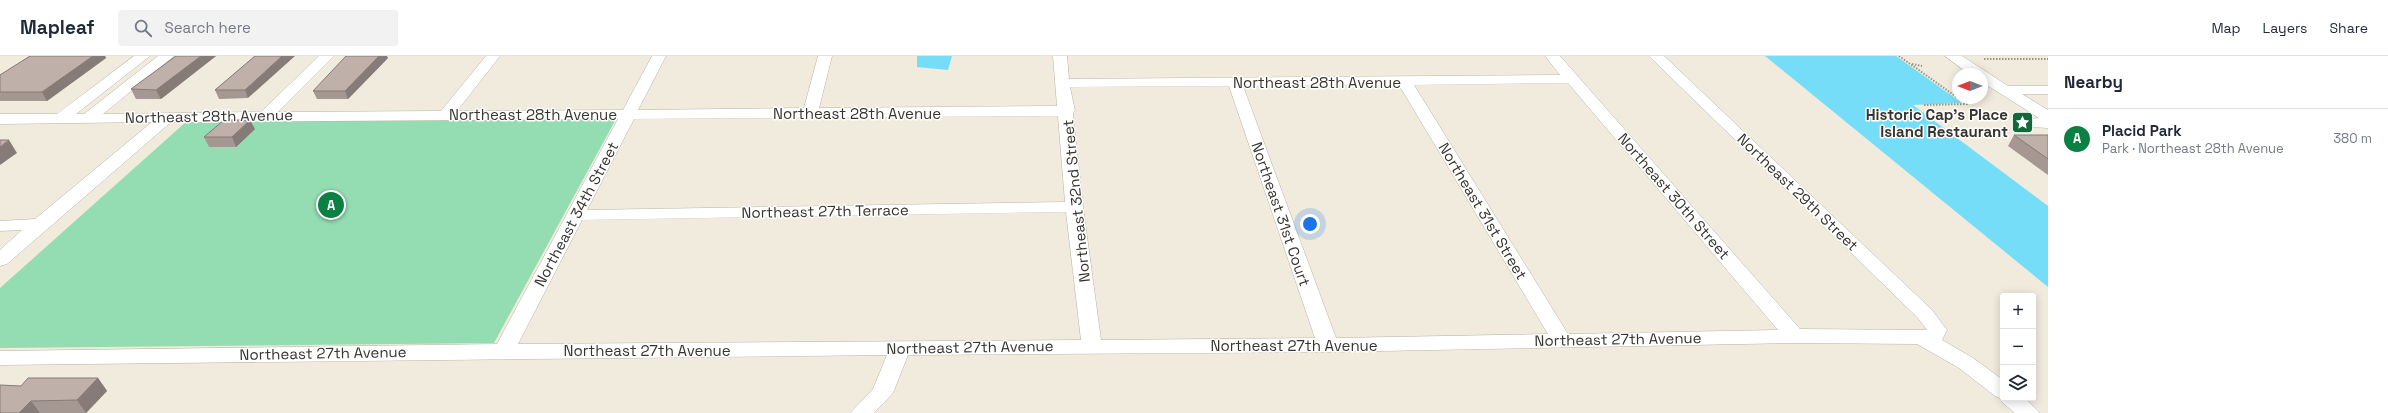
<!DOCTYPE html>
<html lang="en">
<head>
<meta charset="utf-8">
<style>
  :root { --surface:#fff; --page:#f2f2f3; --text:#1f2937; --muted:#747a83; --line:#e0e1e3; --accent:#0b8043 }
  body { margin:0; font-family:"Space Grotesk",sans-serif; background:var(--page); color:var(--text) }
  .controls { position:absolute; right:12px; bottom:12px; display:grid; overflow:hidden; border-radius:4px; box-shadow:0 2px 10px #0003 }
  .controls button { width:36px; height:36px; display:grid; place-items:center; padding:0; border:0; border-bottom:1px solid var(--line); background:var(--surface); color:var(--text); font:20px sans-serif }
  .compass { position:absolute; left:1952px; top:12px; width:36px; height:36px; border-radius:50%; background:var(--surface); box-shadow:0 2px 10px #0003; rotate:270deg }
  .you { position:absolute; left:1310px; top:168px; width:14px; height:14px; margin:-10px; border:3px solid #fff; border-radius:50%; background:#1a73e8; box-shadow:0 0 0 6px #1a73e833 }
  .badge { display:grid; place-items:center; width:26px; height:26px; border-radius:50%; background:var(--accent); color:#fff; font-size:13px; font-weight:700 }
  .pin { position:absolute; translate:-50% -50%; border:2px solid #fff; box-shadow:0 1px 4px #0006 }
  .list { margin:0; padding:0; list-style:none }
  h2 { display:flex; justify-content:space-between; align-items:center; height:52px; margin:0; padding:0 16px; font-size:17px }
  h2 small { font-size:13px; font-weight:400; color:var(--muted) }
  .list li { display:grid; grid-template-columns:26px 1fr auto; gap:12px; align-items:center; box-sizing:border-box; height:60px; padding:0 16px; border-top:1px solid var(--line) }
  .list b { display:block; font-size:15px; white-space:nowrap }
  .list p { margin:0; font-size:13px; white-space:nowrap; color:var(--muted) }
  .list em { font-size:13px; font-style:normal; color:var(--muted) }
  .icon { flex:none; width:22px; height:22px; fill:none; stroke:currentColor; stroke-width:2; stroke-linecap:round; stroke-linejoin:round }
  .map { position:relative; flex:none; width:2048px; height:357px; overflow:hidden }
  header { display:flex; align-items:center; gap:24px; box-sizing:border-box; height:56px; padding:0 20px; background:var(--surface); border-bottom:1px solid var(--line) }
  header strong { font-size:19px }
  nav { display:flex; gap:22px; margin-inline-start:auto; font-size:14px }
  .search { width:280px; height:36px; background:var(--page); display:flex; align-items:center; gap:10px; box-sizing:border-box; padding:0 14px; border-radius:4px; color:var(--muted); font-size:15px }
  main { display:flex }
  aside { flex:1; background:var(--surface) }
  .map>svg:first-child { display:block }
</style>
</head>
<body>
<header>
<strong>Mapleaf</strong>
<div class="search"><svg class="icon" aria-label="search" viewBox="0 0 24 24"><circle cx="10" cy="10" r="6"/><path d="M15 15l6 6"/></svg>Search here</div>
<nav><a>Map</a><a>Layers</a><a>Share</a></nav>
</header>
<main>
<div class="map">
<svg width="2048" height="357" viewBox="0 0 2048 357">
  <rect width="100%" height="100%" fill="#f1ebdd"/>
  <polygon fill="#94dcb1" points="616,63 494,287 0,292 0,232 187,65"/>
  <g fill="#76ddf9">
    <polygon points="917,0 952,0 948,14 917,11"/>
    <polygon points="1765,0 1896,0 1962,47 1913,49 2048,150 2048,231"/>
  </g>
  <g fill="none" stroke-linecap="round" stroke-linejoin="round">
    <defs>
      <g id="minor">
        <path d="M 134,0 L 150,0 L 76,58 L 84,58 L 158,0 L 174,0 L 103,58 L 261,56 L 319,0 L 334,0 L 278,56 L 441,55 L 486,0 L 500,0 L 457,55 L 623,54 L 652,0 L 666,0 L 638,54 L 804,52 L 818,0 L 832,0 L 819,52 L 1057,50 L 1053,0 L 1067,0 L 1069,23 L 1560,19 L 1545,0 L 1560,0 L 1800,273 L 1927,274 L 1918,262 L 1649,0 L 1664,0 L 1932,254 L 1947,274 L 1942,284 L 1973,302 L 2003,324 L 2003,342 L 2025,342 L 2040,357 L 2015,357 L 2003,347 L 2000,342 L 1995,340 L 1959,312 L 1917,288 L 1795,287 L 1328,296 L 908,299 L 893,337 L 874,357 L 850,357 L 873,333 L 887,299 L 0,309 L 0,295 L 497,288 L 618,63 L 171,66 L 7,208 L 0,210 L 0,194 L 22,174 L 0,175 L 0,165 L 35,163 L 152,66 L 0,68 L 0,58 L 57,58 ZM 1568,27 L 1778,274 L 1568,278 L 1414,29 ZM 1399,29 L 1548,278 L 1336,282 L 1243,30 ZM 1229,30 L 1315,282 L 1101,284 L 1083,151 L 1073,57 L 1075,55 L 1070,31 ZM 1058,60 L 1065,146 L 587,154 L 634,63 ZM 1066,156 L 1081,284 L 518,288 L 582,164 Z"/>
        <polygon points="1945,0 1962,0 2008,30 2048,30 2048,38 2022,38 2048,54 2048,72 2017,70 2015,67 2017,64 2039,62 1982,26 1982,18 1969,18"/>
      </g>
    </defs>
    <use href="#minor" stroke="#b9b3a5" stroke-width="1"/>
    <g stroke="#9a958b" stroke-width="2" stroke-dasharray="1.5 1.5" stroke-linecap="butt">
      <polyline points="1899,0 1958,42"/>
      <polyline points="1984,3 2048,3"/>
      <polyline points="1912,8 1922,10"/>
      <polyline points="1924,49 1967,48 1958,42"/>
    </g>
    <use href="#minor" fill="#fff" fill-rule="evenodd"/>
  </g>
  <g fill="#a59792">
    <polygon points="30,0 105,0 106,2 47,45 0,45 0,19"/>
    <polygon points="176,0 216,0 161,43 136,43 131,33"/>
    <polygon points="255,0 248,42 219,43 215,34"/>
    <polygon points="388,2 348,43 317,43 313,35"/>
    <polygon points="255,73 236,91 209,91 204,81"/>
    <polygon points="2014,79 2048,79 2048,119 2008,90"/>
    <polygon points="98,322 107,335 86,357 0,357 21,330"/>
  </g>
  <g fill="#867b77">
    <polygon points="93,0 105,0 106,2 47,45 42,36"/>
    <polygon points="201,0 216,0 161,43 156,34"/>
    <polygon points="282,0 295,0 248,42 245,34"/>
    <polygon points="379,0 387,0 388,2 348,43 345,35"/>
    <polygon points="250,64 255,73 236,91 232,81"/>
    <polygon points="9,84 17,97 0,109 0,91"/>
    <polygon points="98,322 107,335 86,357 77,344"/>
    <polygon points="31,345 40,357 19,357"/>
  </g>
  <g fill="#c0b0aa" stroke="#867b77">
    <polygon points="30,0 93,0 42,36 0,36 0,19"/>
    <polygon points="176,0 201,0 156,34 131,33"/>
    <polygon points="255,0 282,0 245,34 215,34"/>
    <polygon points="346,0 379,0 345,35 313,35"/>
    <polygon points="224,64 250,64 232,81 204,81"/>
    <polygon points="2014,79 2048,79 2048,103"/>
    <polygon points="0,84 9,84 0,91"/>
    <polygon points="28,322 98,322 77,344 31,345 19,357 0,357 0,329 21,330"/>
  </g>
  <defs>
    <symbol id="sight-square" viewBox="-11 -11 22 22"><rect x="-9" y="-9" width="18" height="18" rx="4" fill="#126839" stroke="#fff"/><path d="M0-6L1.8-2.2L6-1.7L2.9 1.2L3.7 5.4L0 3.3L-3.7 5.4L-2.9 1.2L-6-1.7L-1.8-2.2Z" fill="#fff"/></symbol>
  </defs>
  <g fill-rule="evenodd">
    <use href="#sight-square" x="2010" y="54" width="25" height="25"/>
  </g>
  <g text-anchor="middle" dominant-baseline="central" stroke-width="3" stroke-linejoin="round" paint-order="stroke">
    <g font-size="15" fill="#36342e" stroke="#fff">
      <text x="1317" y="26">Northeast 28th Avenue</text>
      <text x="857" y="57">Northeast 28th Avenue</text>
      <text x="533" y="58">Northeast 28th Avenue</text>
      <text transform="translate(209 60) rotate(-1)">Northeast 28th Avenue</text>
      <text transform="translate(1798 136) rotate(44)">Northeast 29th Street</text>
      <text transform="translate(1674 140) rotate(49)">Northeast 30th Street</text>
      <text transform="translate(1076 145) rotate(-96)">Northeast 32nd Street</text>
      <text transform="translate(825 155) rotate(-1)">Northeast 27th Terrace</text>
      <text transform="translate(1483 155) rotate(59)">Northeast 31st Street</text>
      <text transform="translate(576 158) rotate(-62)">Northeast 34th Street</text>
      <text transform="translate(1281 158) rotate(71)">Northeast 31st Court</text>
      <text transform="translate(1618 283) rotate(-1)">Northeast 27th Avenue</text>
      <text x="1294" y="289">Northeast 27th Avenue</text>
      <text transform="translate(970 291) rotate(-1)">Northeast 27th Avenue</text>
      <text x="647" y="294">Northeast 27th Avenue</text>
      <text transform="translate(323 297) rotate(-1)">Northeast 27th Avenue</text>
    </g>
    <g font-size="15" font-weight="bold" fill="#36342e" stroke="#fff" text-anchor="end">
      <text x="2008" y="58">Historic Cap's Place<tspan x="2008" dy="17">Island Restaurant</tspan></text>
    </g>
  </g>
</svg>
<div class="controls">
<button>+</button>
<button>−</button>
<button><svg class="icon" aria-label="layers" viewBox="0 0 24 24"><path d="M12 4l9 5-9 5-9-5zM3 14l9 5 9-5"/></svg></button>
</div>
<svg class="compass" viewBox="-18 -18 36 36"><path d="M0-13l5 13h-10z" fill="#e53935"/><path d="M0 13l5-13h-10z" fill="#747a83"/></svg>
<div class="you"></div>
<div class="pin badge" style="left:331px;top:149px">A</div>
</div>
<aside>
<h2>Nearby<small></small></h2>
<ul class="list">
<li><span class="badge">A</span><div><b>Placid Park</b><p>Park · Northeast 28th Avenue</p></div><em>380 m</em></li>
</ul>
</aside>
</main>
</body>
</html>
